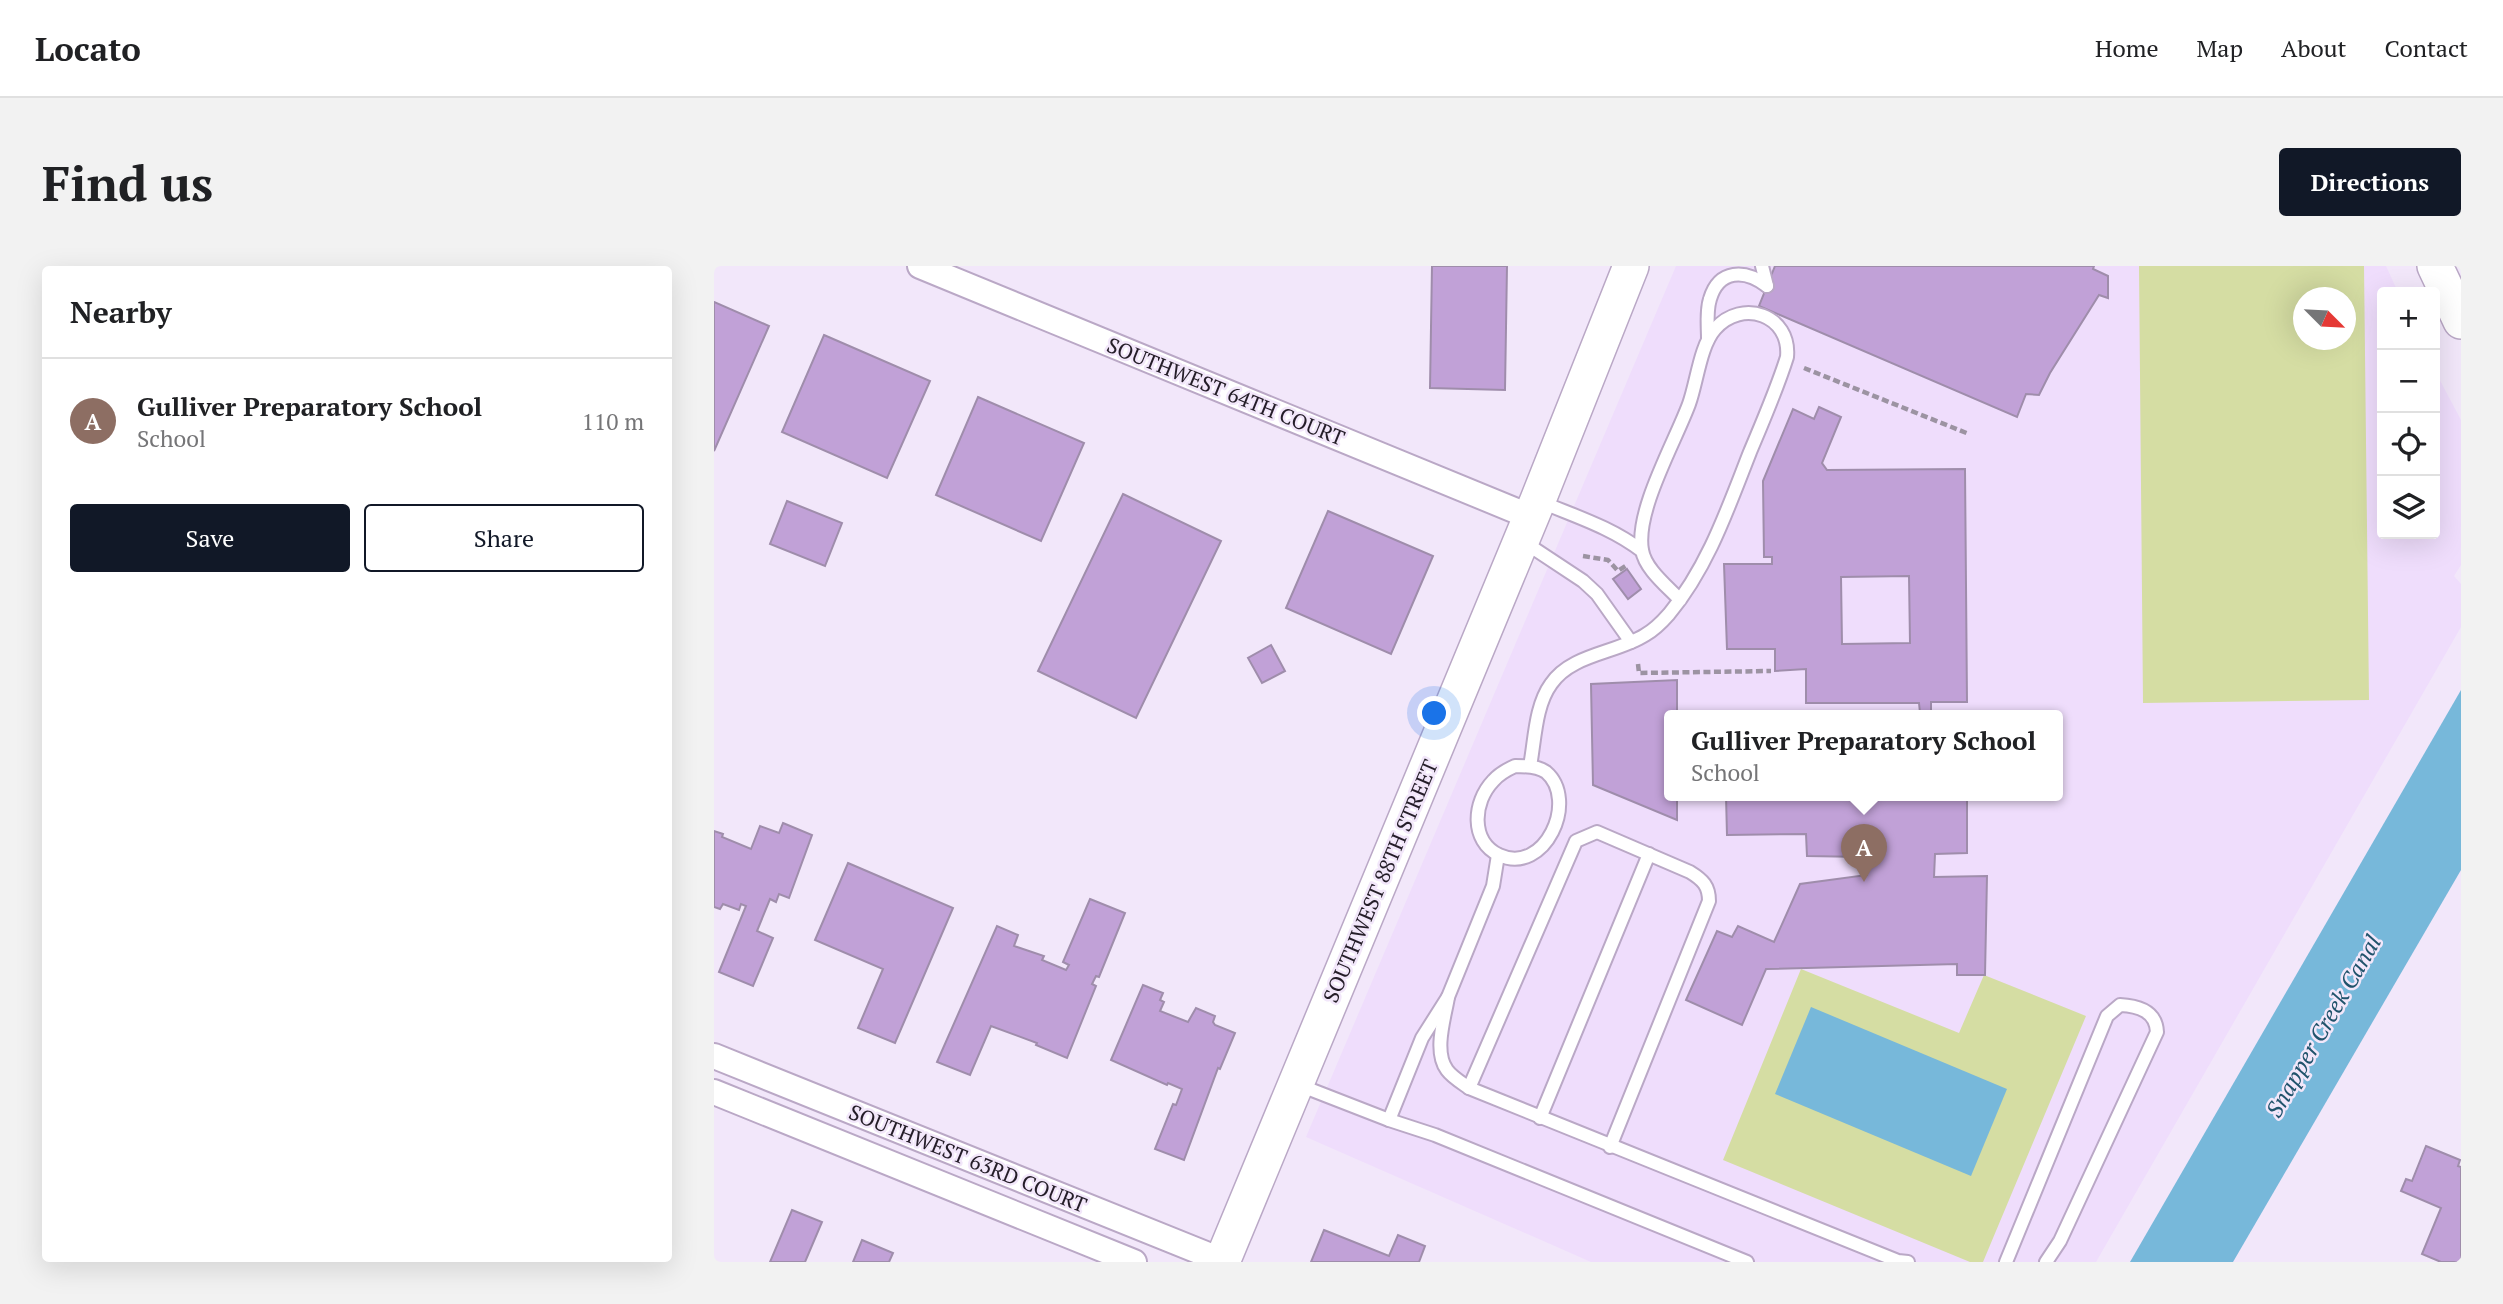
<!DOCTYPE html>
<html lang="en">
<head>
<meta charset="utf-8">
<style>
  :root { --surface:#fff; --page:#f2f2f2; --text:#202124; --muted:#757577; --line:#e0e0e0; --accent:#111827 }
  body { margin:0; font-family:"PT Serif",serif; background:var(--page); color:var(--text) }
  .controls { position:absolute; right:21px; top:21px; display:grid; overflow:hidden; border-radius:7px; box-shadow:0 7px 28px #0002 }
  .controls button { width:63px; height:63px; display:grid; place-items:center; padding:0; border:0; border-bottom:2px solid var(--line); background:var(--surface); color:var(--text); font:35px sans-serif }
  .compass { position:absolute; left:1579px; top:21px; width:63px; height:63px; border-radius:50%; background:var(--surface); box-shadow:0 7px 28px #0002; rotate:114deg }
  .you { position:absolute; left:721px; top:448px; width:24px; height:24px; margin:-18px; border:5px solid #fff; border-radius:50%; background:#1a73e8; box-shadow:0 0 0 10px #1a73e833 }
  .badge { display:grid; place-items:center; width:46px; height:46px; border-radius:50%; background:var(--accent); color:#fff; font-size:23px; font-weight:700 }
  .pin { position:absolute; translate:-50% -58px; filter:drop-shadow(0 2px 4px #0008) }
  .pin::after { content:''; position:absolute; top:37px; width:24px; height:21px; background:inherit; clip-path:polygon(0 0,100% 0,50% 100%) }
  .popup { position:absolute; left:950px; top:444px; width:399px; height:91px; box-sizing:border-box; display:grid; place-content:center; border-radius:7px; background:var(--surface); filter:drop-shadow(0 2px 5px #0005); font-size:23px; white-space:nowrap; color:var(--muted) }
  .popup b { font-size:26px; color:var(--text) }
  .popup::after { content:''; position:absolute; left:50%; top:100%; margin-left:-14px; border:14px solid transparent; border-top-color:var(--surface) }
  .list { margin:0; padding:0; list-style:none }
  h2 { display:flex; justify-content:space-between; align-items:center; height:91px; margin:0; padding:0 28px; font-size:30px }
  h2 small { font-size:23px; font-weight:400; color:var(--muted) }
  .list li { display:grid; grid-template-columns:46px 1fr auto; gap:21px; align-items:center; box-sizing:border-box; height:126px; padding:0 28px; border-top:2px solid var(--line) }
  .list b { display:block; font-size:26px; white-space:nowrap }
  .list p { margin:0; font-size:23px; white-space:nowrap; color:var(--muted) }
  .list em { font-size:23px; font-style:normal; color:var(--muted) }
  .actions { display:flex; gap:14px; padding:21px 28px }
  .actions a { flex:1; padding:16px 0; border:2px solid var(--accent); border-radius:7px; text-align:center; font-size:24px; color:var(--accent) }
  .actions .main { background:var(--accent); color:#fff }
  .icon { flex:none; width:38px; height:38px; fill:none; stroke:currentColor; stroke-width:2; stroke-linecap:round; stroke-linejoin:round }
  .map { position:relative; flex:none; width:1747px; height:996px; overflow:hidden; border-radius:7px }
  header { display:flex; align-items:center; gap:42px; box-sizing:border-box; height:98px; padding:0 35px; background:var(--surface); border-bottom:2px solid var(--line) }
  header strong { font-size:33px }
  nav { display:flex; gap:38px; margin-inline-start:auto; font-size:24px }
  .intro { display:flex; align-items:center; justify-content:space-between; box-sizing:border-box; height:168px; padding:0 42px }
  h1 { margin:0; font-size:49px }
  .button { padding:18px 32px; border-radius:7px; background:var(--accent); color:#fff; font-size:24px; font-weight:700 }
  main { display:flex; gap:42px; padding:0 42px }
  aside { flex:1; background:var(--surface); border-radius:7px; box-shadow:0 7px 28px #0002 }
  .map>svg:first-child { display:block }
</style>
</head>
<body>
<header>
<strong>Locato</strong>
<nav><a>Home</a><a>Map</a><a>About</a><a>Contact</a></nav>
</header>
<div class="intro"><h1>Find us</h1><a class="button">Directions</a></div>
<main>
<aside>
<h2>Nearby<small></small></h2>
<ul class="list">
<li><span class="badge" style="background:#8d6e63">A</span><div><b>Gulliver Preparatory School</b><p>School</p></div><em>110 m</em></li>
</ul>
<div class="actions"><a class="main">Save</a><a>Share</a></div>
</aside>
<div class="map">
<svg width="1747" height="996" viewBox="0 0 1747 996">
  <rect width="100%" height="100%" fill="#f2e7fa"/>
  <path fill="#efddfc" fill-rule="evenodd" d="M 962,0 L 1672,0 L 1684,26 L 1668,26 L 1668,268 L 1721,268 L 1721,105 L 1747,154 L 1747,299 L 1740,310 L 1747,318 L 1747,361 L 1382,996 L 877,996 L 592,871 ZM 1590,32 L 1632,32 L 1632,74 L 1590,74 ZM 956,450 L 1344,450 L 1344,530 L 956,530 Z"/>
  <g fill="#d5dda3" fill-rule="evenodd">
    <path d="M 1425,0 L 1650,0 L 1655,434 L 1429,437 ZM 1590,32 L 1632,32 L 1632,74 L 1590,74 Z"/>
    <polygon points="1087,703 1245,767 1270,709 1372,750 1269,996 1256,996 1009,894"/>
  </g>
  <g fill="#77b8da">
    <polygon points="1747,424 1747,604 1519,996 1416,996"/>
    <polygon points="1097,741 1293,823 1257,910 1061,828"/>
  </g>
  <g fill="#c1a1d7" stroke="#9f8dab" stroke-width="2" fill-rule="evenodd">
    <polygon points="718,0 793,0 791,124 716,122"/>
    <polygon points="1061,0 1380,0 1379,3 1394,10 1394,32 1385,29 1336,107 1325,129 1312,128 1303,151 1045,40"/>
    <polygon points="0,36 55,60 0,185"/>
    <polygon points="110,69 216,115 173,212 68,166"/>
    <polygon points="264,131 370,177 327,275 222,229"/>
    <path d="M 1105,141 L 1127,151 L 1108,197 L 1113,204 L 1251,203 L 1253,436 L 1217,436 L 1217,446 L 1253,446 L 1253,450 L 1008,450 L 1206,447 L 1205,437 L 1092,437 L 1092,403 L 1061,405 L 1061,383 L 1013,383 L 1010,298 L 1058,298 L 1058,291 L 1050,291 L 1049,215 L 1079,143 L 1100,153 ZM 1195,310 L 1196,377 L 1128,378 L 1127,311 Z"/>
    <polygon points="409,228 507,275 422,452 324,405"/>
    <polygon points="73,235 128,257 111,300 56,278"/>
    <polygon points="614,245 719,290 677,388 572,342"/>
    <polygon points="913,303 927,323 914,333 899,313"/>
    <polygon points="557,379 571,405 548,417 534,392"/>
    <polygon points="963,414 963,450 956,450 956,530 963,530 963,554 879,519 877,418"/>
    <polygon points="1012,530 1253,530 1253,587 1221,588 1220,611 1273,610 1271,709 1243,709 1243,698 1052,703 1028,759 972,734 1003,665 1018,671 1024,660 1060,676 1086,618 1153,609 1151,591 1093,590 1092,568 1013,569"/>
    <polygon points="69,557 98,569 75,632 65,628 62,636 56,633 43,665 59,672 39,720 5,706 32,640 27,638 25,644 9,638 6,643 0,641 0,565 9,568 8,571 37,583 46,560 65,567"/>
    <polygon points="134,597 239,642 181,777 144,762 169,703 101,674"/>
    <polygon points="376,633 411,647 385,711 382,710 378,718 382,720 353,792 322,779 323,777 277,760 256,809 223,796 283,660 304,669 300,680 330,690 328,694 352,704 355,699 349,696"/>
    <polygon points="429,719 449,727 446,734 450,736 446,745 474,756 482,742 501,750 499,756 501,759 521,767 506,803 504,802 470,894 441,883 459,838 462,839 468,823 454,817 453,819 397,794"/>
    <polygon points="1712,880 1746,894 1744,900 1747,901 1747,996 1727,996 1708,988 1727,942 1687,925 1692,913 1698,915"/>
    <polygon points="78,944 108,956 91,996 56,996"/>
    <polygon points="610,964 675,990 684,969 711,980 705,996 597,996"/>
    <polygon points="148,974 179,987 175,996 139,996"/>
  </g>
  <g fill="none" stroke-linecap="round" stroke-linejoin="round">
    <defs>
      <g id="lane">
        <polyline points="1048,0 1053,20"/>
        <path d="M 994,73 C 994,60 992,45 996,33 C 1005,3 1031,3 1053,20"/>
        <path d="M 825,235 C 860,250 897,261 928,285"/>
        <polyline points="810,276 869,315 883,328 917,376"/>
        <path d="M 801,500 C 810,500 824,500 832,506 C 865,534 831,610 785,589 C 756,575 759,536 779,515 C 785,508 792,504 801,500 Z"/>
        <path d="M 816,500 C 821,474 821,440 837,418 C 857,388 903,387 931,369 C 940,364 948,356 955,348 C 994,301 1014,242 1036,186 C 1049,155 1063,123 1073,91 C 1077,49 1028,32 1001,63 C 986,80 983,116 975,138 C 961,176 921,245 928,284 C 931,303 953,320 966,334"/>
        <path d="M 734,731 C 731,751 719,785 733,804 C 738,811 748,817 755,822 L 1184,995 L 1194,996"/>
        <polyline points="585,819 675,854 721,869 1033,996"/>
        <path d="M 755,822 L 862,575 L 883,566 L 976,606 C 989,614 995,620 995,635 L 896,881"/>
        <polyline points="826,852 935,588"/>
        <polyline points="675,854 708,772 734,731 747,699 779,620 784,589"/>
        <path d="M 1292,996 L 1393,750 L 1406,739 C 1425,740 1442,745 1443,766 L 1346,975 L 1332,996"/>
      </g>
      <g id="street">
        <polyline points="206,0 817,251"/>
        <polyline points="0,790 509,995"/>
        <polyline points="0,826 420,996"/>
      </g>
      <g id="secondary">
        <polyline points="1721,0 1747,55"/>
        <polyline points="508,996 824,234 917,0"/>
      </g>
    </defs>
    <use href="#lane" stroke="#baa8c6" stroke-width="16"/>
    <use href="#street" stroke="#baa8c6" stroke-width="28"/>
    <use href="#secondary" stroke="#baa8c6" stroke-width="38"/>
    <g stroke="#9c93a2" stroke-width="4.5" stroke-dasharray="7 3.5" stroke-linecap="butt">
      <polyline points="1090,102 1255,168"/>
      <polyline points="869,290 894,294 904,305 913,299"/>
      <polyline points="924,398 925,407 1057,405"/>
    </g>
    <use href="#lane" stroke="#fff" stroke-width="12"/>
    <use href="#street" stroke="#fff" stroke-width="24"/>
    <use href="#secondary" stroke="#fff" stroke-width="35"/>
  </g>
  <g text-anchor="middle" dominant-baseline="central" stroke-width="5" stroke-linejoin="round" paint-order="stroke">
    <g font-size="21" fill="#241d28" stroke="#f2e7fa">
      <text transform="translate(512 125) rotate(22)">SOUTHWEST 64TH COURT</text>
      <text transform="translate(666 615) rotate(-67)">SOUTHWEST 88TH STREET</text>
      <text transform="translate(254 892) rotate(22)">SOUTHWEST 63RD COURT</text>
    </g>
    <g font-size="23" font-style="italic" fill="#20536c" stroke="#f2e7fa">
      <text transform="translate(1609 760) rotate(-60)">Snapper Creek Canal</text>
    </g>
  </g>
</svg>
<div class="controls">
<button>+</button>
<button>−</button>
<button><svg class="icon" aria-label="locate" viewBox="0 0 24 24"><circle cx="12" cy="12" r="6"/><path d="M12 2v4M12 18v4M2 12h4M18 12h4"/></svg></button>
<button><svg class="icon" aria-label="layers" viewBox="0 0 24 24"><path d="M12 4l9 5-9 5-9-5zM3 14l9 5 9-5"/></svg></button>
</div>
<svg class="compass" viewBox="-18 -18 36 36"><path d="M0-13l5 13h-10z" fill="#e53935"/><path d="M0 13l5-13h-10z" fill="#757577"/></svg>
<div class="you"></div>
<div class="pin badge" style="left:1150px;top:616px;background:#8d6e63">A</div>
<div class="popup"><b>Gulliver Preparatory School</b>School</div>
</div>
</main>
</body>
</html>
